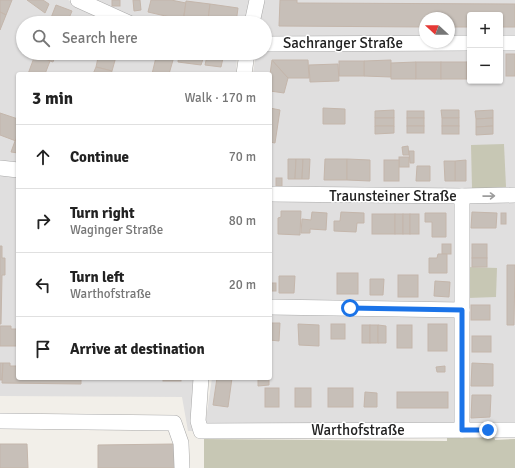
<!DOCTYPE html>
<html lang="en">
<head>
<meta charset="utf-8">
<style>
  :root { --surface:#fff; --page:#f6f6f6; --text:#222; --muted:#767676; --line:#e0e0e0 }
  body { margin:0; font-family:Signika,sans-serif; background:var(--page); color:var(--text) }
  .controls { position:absolute; right:12px; top:12px; display:grid; overflow:hidden; border-radius:4px; box-shadow:0 1px 3px #0004 }
  .controls button { width:36px; height:36px; display:grid; place-items:center; padding:0; border:0; border-bottom:1px solid var(--line); background:var(--surface); color:var(--text); font:20px sans-serif }
  .compass { position:absolute; left:419px; top:12px; width:36px; height:36px; border-radius:50%; background:var(--surface); box-shadow:0 1px 3px #0004; rotate:291deg }
  .stop { position:absolute; width:12px; height:12px; margin:-9px; border:3px solid #1a73e8; border-radius:50%; background:#fff }
  .stop.end { background:#1a73e8; border-color:#fff; box-shadow:0 1px 4px #0008 }
  .list { margin:0; padding:0; list-style:none }
  h2 { display:flex; justify-content:space-between; align-items:center; height:52px; margin:0; padding:0 16px; font-size:17px }
  h2 small { font-size:13px; font-weight:400; color:var(--muted) }
  .list li { display:grid; grid-template-columns:26px 1fr auto; gap:12px; align-items:center; box-sizing:border-box; height:64px; padding:0 16px; border-top:1px solid var(--line) }
  .list b { display:block; font-size:15px; white-space:nowrap }
  .list p { margin:0; font-size:13px; white-space:nowrap; color:var(--muted) }
  .list em { font-size:13px; font-style:normal; color:var(--muted) }
  .icon { flex:none; width:22px; height:22px; fill:none; stroke:currentColor; stroke-width:2; stroke-linecap:round; stroke-linejoin:round }
  .map { position:relative; flex:none; width:515px; height:468px; overflow:hidden }
  .search { position:absolute; background:var(--surface); box-shadow:0 1px 3px #0004; left:16px; top:16px; width:256px; height:44px; display:flex; align-items:center; gap:10px; box-sizing:border-box; padding:0 14px; border-radius:22px; color:var(--muted); font-size:15px }
  .panel { position:absolute; background:var(--surface); box-shadow:0 1px 3px #0004; left:16px; top:72px; width:256px; height:308px; border-radius:4px }
  .map>svg:first-child { display:block }
</style>
</head>
<body>
<div class="map">
<svg width="515" height="468" viewBox="0 0 515 468">
  <rect width="100%" height="100%" fill="#f2efe9"/>
  <g fill="#e0dfdf">
    <polygon points="0,0 68,0 115,23 23,23 23,53 234,53 237,55 236,74 18,74 18,378 201,378 201,431 188,431 182,397 0,396"/>
    <polygon points="91,0 252,0 248,23 150,23 123,14"/>
    <polygon points="261,0 515,0 515,38 500,38 500,15 470,15 470,38 449,38 449,18 425,18 425,38 265,37 265,23 261,23"/>
    <polygon points="515,45 515,424 205,426 212,378 270,378 270,74 253,74 256,53 265,53 265,51 470,49 470,81 500,81 500,49"/>
  </g>
  <g fill="#c7c7b4">
    <polygon points="504,144 506,187 472,189 471,145"/>
    <polygon points="468,267 497,268 496,297 468,298"/>
    <polygon points="447,435 494,436 495,440 515,439 515,468 204,468 204,439 447,441"/>
  </g>
  <g fill="#c7bfb8" stroke="#c4b6ab">
    <polygon points="0,0 12,0 6,15 0,12"/>
    <polygon points="27,0 43,0 49,4 45,13"/>
    <rect x="112" y="0" width="8" height="6"/>
    <polygon points="133,0 140,0 141,10 134,11"/>
    <polygon points="151,0 171,0 186,3 183,20 148,12"/>
    <polygon points="280,0 297,0 297,3 515,4 515,27 500,27 500,15 470,15 470,27 449,27 449,18 425,18 425,27 279,26"/>
    <polygon points="186,1 210,4 208,20 184,17"/>
    <polygon points="210,4 238,8 236,23 208,20"/>
    <polygon points="56,5 72,11 67,23 49,23"/>
    <polygon points="0,12 6,15 0,30"/>
    <polygon points="38,53 56,53 53,62 37,56"/>
    <polygon points="99,53 117,53 112,71 96,67"/>
    <polygon points="132,53 149,53 149,59"/>
    <polygon points="157,53 175,53 169,74 152,74"/>
    <polygon points="179,53 204,56 201,65 178,62"/>
    <rect x="506" y="54" width="9" height="22"/>
    <polygon points="35,55 50,61 45,74 28,74"/>
    <polygon points="207,56 223,58 221,67 205,65"/>
    <polygon points="272,60 288,78 284,93 270,91 270,74"/>
    <polygon points="272,60 308,60 309,78 288,78"/>
    <polygon points="391,60 391,77 364,76 364,61"/>
    <rect x="339" y="61" width="25" height="15"/>
    <polygon points="416,62 416,79 391,79 391,63"/>
    <rect x="416" y="62" width="25" height="17"/>
    <rect x="441" y="62" width="26" height="17"/>
    <rect x="467" y="62" width="3" height="17"/>
    <polygon points="338,64 339,81 310,82 309,65"/>
    <polygon points="96,67 112,71 111,74 93,74"/>
    <polygon points="270,108 280,110 275,143 270,142"/>
    <polygon points="323,108 345,109 345,124 323,124"/>
    <polygon points="394,110 394,118 375,118 375,111"/>
    <polygon points="441,110 459,110 459,118 442,118"/>
    <polygon points="493,110 493,118 476,119 475,111"/>
    <rect x="407" y="111" width="17" height="7"/>
    <polygon points="0,113 18,119 16,141 0,135"/>
    <rect x="375" y="118" width="19" height="8"/>
    <rect x="407" y="118" width="17" height="8"/>
    <rect x="442" y="118" width="17" height="8"/>
    <polygon points="493,118 493,126 476,127 476,119"/>
    <polygon points="375,126 394,126 394,133 375,134"/>
    <rect x="407" y="126" width="17" height="7"/>
    <rect x="442" y="126" width="17" height="8"/>
    <polygon points="493,126 493,134 476,135 476,127"/>
    <polygon points="18,136 18,153 11,152 15,141"/>
    <polygon points="408,146 409,155 403,155 402,147"/>
    <polygon points="409,151 414,151 414,163 410,163"/>
    <rect x="399" y="157" width="10" height="10"/>
    <polygon points="288,159 296,159 295,179 288,179"/>
    <polygon points="296,159 303,159 302,179 295,179"/>
    <polygon points="303,159 310,159 309,179 302,179"/>
    <polygon points="325,159 347,159 347,180 324,180"/>
    <polygon points="347,159 370,160 370,181 347,180"/>
    <rect x="384" y="160" width="15" height="21"/>
    <polygon points="466,160 466,181 455,181 455,161"/>
    <polygon points="444,161 455,161 455,181 445,181"/>
    <polygon points="417,166 430,166 430,181 416,181"/>
    <rect x="276" y="178" width="6" height="8"/>
    <polygon points="281,211 301,211 300,235 278,234 278,218 281,217"/>
    <polygon points="312,212 327,213 326,230 310,229 310,233 301,233 302,219 311,220"/>
    <polygon points="341,212 364,213 364,223 357,223 356,232 334,231 334,221 340,221"/>
    <polygon points="472,212 497,213 496,228 471,228"/>
    <polygon points="425,213 446,213 446,237 432,237 432,222 425,222"/>
    <rect x="501" y="213" width="5" height="11"/>
    <rect x="372" y="214" width="23" height="20"/>
    <rect x="395" y="214" width="8" height="20"/>
    <rect x="403" y="214" width="7" height="20"/>
    <rect x="410" y="214" width="9" height="20"/>
    <rect x="442" y="244" width="9" height="10"/>
    <rect x="472" y="244" width="15" height="14"/>
    <polygon points="0,246 2,246 2,258 5,258 5,275 2,275 1,324 0,324"/>
    <polygon points="438,254 447,254 447,273 429,273 429,258 437,258"/>
    <rect x="472" y="258" width="15" height="9"/>
    <polygon points="507,265 515,265 514,325 507,325"/>
    <rect x="337" y="273" width="21" height="21"/>
    <rect x="398" y="275" width="20" height="22"/>
    <polygon points="279,276 295,276 294,293 279,293"/>
    <polygon points="370,279 384,279 383,295 370,295"/>
    <polygon points="435,281 450,282 449,297 434,296"/>
    <rect x="270" y="283" width="6" height="8"/>
    <rect x="471" y="305" width="19" height="15"/>
    <polygon points="270,323 280,323 279,341 270,340"/>
    <polygon points="298,324 319,325 319,346 299,345"/>
    <rect x="331" y="324" width="14" height="15"/>
    <rect x="428" y="324" width="19" height="27"/>
    <rect x="362" y="325" width="8" height="18"/>
    <rect x="370" y="325" width="8" height="18"/>
    <polygon points="378,325 386,326 386,343 378,343"/>
    <rect x="397" y="325" width="15" height="23"/>
    <polygon points="0,326 11,326 11,329 18,329 18,346 0,346"/>
    <rect x="472" y="336" width="19" height="16"/>
    <polygon points="0,363 3,363 2,380 0,380"/>
    <polygon points="3,363 10,363 10,366 18,366 18,378 81,378 81,384 2,383"/>
    <polygon points="472,363 493,364 493,386 471,386"/>
    <polygon points="445,366 445,372 437,372 436,367"/>
    <rect x="163" y="378" width="18" height="3"/>
    <polygon points="217,378 232,378 228,407 213,405"/>
    <polygon points="258,378 269,378 269,385 258,386"/>
    <rect x="265" y="388" width="14" height="19"/>
    <rect x="295" y="388" width="16" height="19"/>
    <rect x="328" y="388" width="25" height="19"/>
    <polygon points="365,392 377,393 377,407 364,407"/>
    <rect x="397" y="392" width="51" height="16"/>
    <polygon points="472,395 491,395 490,417 471,418"/>
    <polygon points="0,444 27,444 28,468 0,468"/>
    <polygon points="174,444 175,468 98,468 98,445"/>
  </g>
  <g fill="none" stroke-linecap="round" stroke-linejoin="round">
    <defs>
      <g id="minor">
        <polyline points="78,0 129,23"/>
        <polyline points="252,23 257,0"/>
        <polyline points="500,43 515,43"/>
        <polyline points="265,44 470,43"/>
        <polyline points="244,74 247,53"/>
        <polyline points="0,168 18,170"/>
        <polyline points="270,194 462,196 515,195"/>
        <polyline points="270,307 462,310"/>
        <polyline points="201,378 198,421 201,431 515,430"/>
        <polyline points="0,421 174,423 181,443 182,468"/>
        <polyline points="462,430 462,196"/>
      </g>
    </defs>
    <use href="#minor" stroke="#a9a9a9" stroke-width="16"/>
    <use href="#minor" stroke="#fff" stroke-width="15"/>
  </g>
  <defs><path id="oneway-shaft" d="M-6 0H5M1.5-3L5.5 0L1.5 3" fill="none" stroke-width="1.6" stroke-linecap="round" stroke-linejoin="round"/></defs>
  <use stroke="#9c9c9c" href="#oneway-shaft" transform="translate(489 196) rotate(-1)"/>
  <g fill="none" stroke-linecap="round" stroke-linejoin="round">
    <polyline stroke="#1a73e8" stroke-width="5" points="350,308 462,310 462,430 488,430"/>
  </g>
  <g text-anchor="middle" dominant-baseline="central" stroke-width="3" stroke-linejoin="round" paint-order="stroke">
    <g font-size="15" fill="#222" stroke="#fff">
      <text x="343" y="43">Sachranger Straße</text>
      <text x="393" y="196">Traunsteiner Straße</text>
      <text x="358" y="430">Warthofstraße</text>
    </g>
  </g>
</svg>
<div class="controls">
<button>+</button>
<button>−</button>
</div>
<svg class="compass" viewBox="-18 -18 36 36"><path d="M0-13l5 13h-10z" fill="#e53935"/><path d="M0 13l5-13h-10z" fill="#767676"/></svg>
<div class="stop" style="left:350px;top:308px"></div>
<div class="stop end" style="left:488px;top:430px"></div>
<div class="search"><svg class="icon" aria-label="search" viewBox="0 0 24 24"><circle cx="10" cy="10" r="6"/><path d="M15 15l6 6"/></svg>Search here</div>
<section class="panel">
<h2>3 min<small>Walk · 170 m</small></h2>
<ul class="list">
<li><svg class="icon" aria-label="ahead" viewBox="0 0 24 24"><path d="M12 20V5M6 11l6-6 6 6"/></svg><div><b>Continue</b></div><em>70 m</em></li>
<li><svg class="icon" aria-label="right" viewBox="0 0 24 24"><path d="M7 20v-9h11M14 6l5 5-5 5"/></svg><div><b>Turn right</b><p>Waginger Straße</p></div><em>80 m</em></li>
<li><svg class="icon" aria-label="left" viewBox="0 0 24 24"><path d="M17 20v-9H6M10 6l-5 5 5 5"/></svg><div><b>Turn left</b><p>Warthofstraße</p></div><em>20 m</em></li>
<li><svg class="icon" aria-label="arrive" viewBox="0 0 24 24"><path d="M6 21V4h12l-3 4 3 4H6"/></svg><div><b>Arrive at destination</b></div></li>
</ul>
</section>
</div>
</body>
</html>
